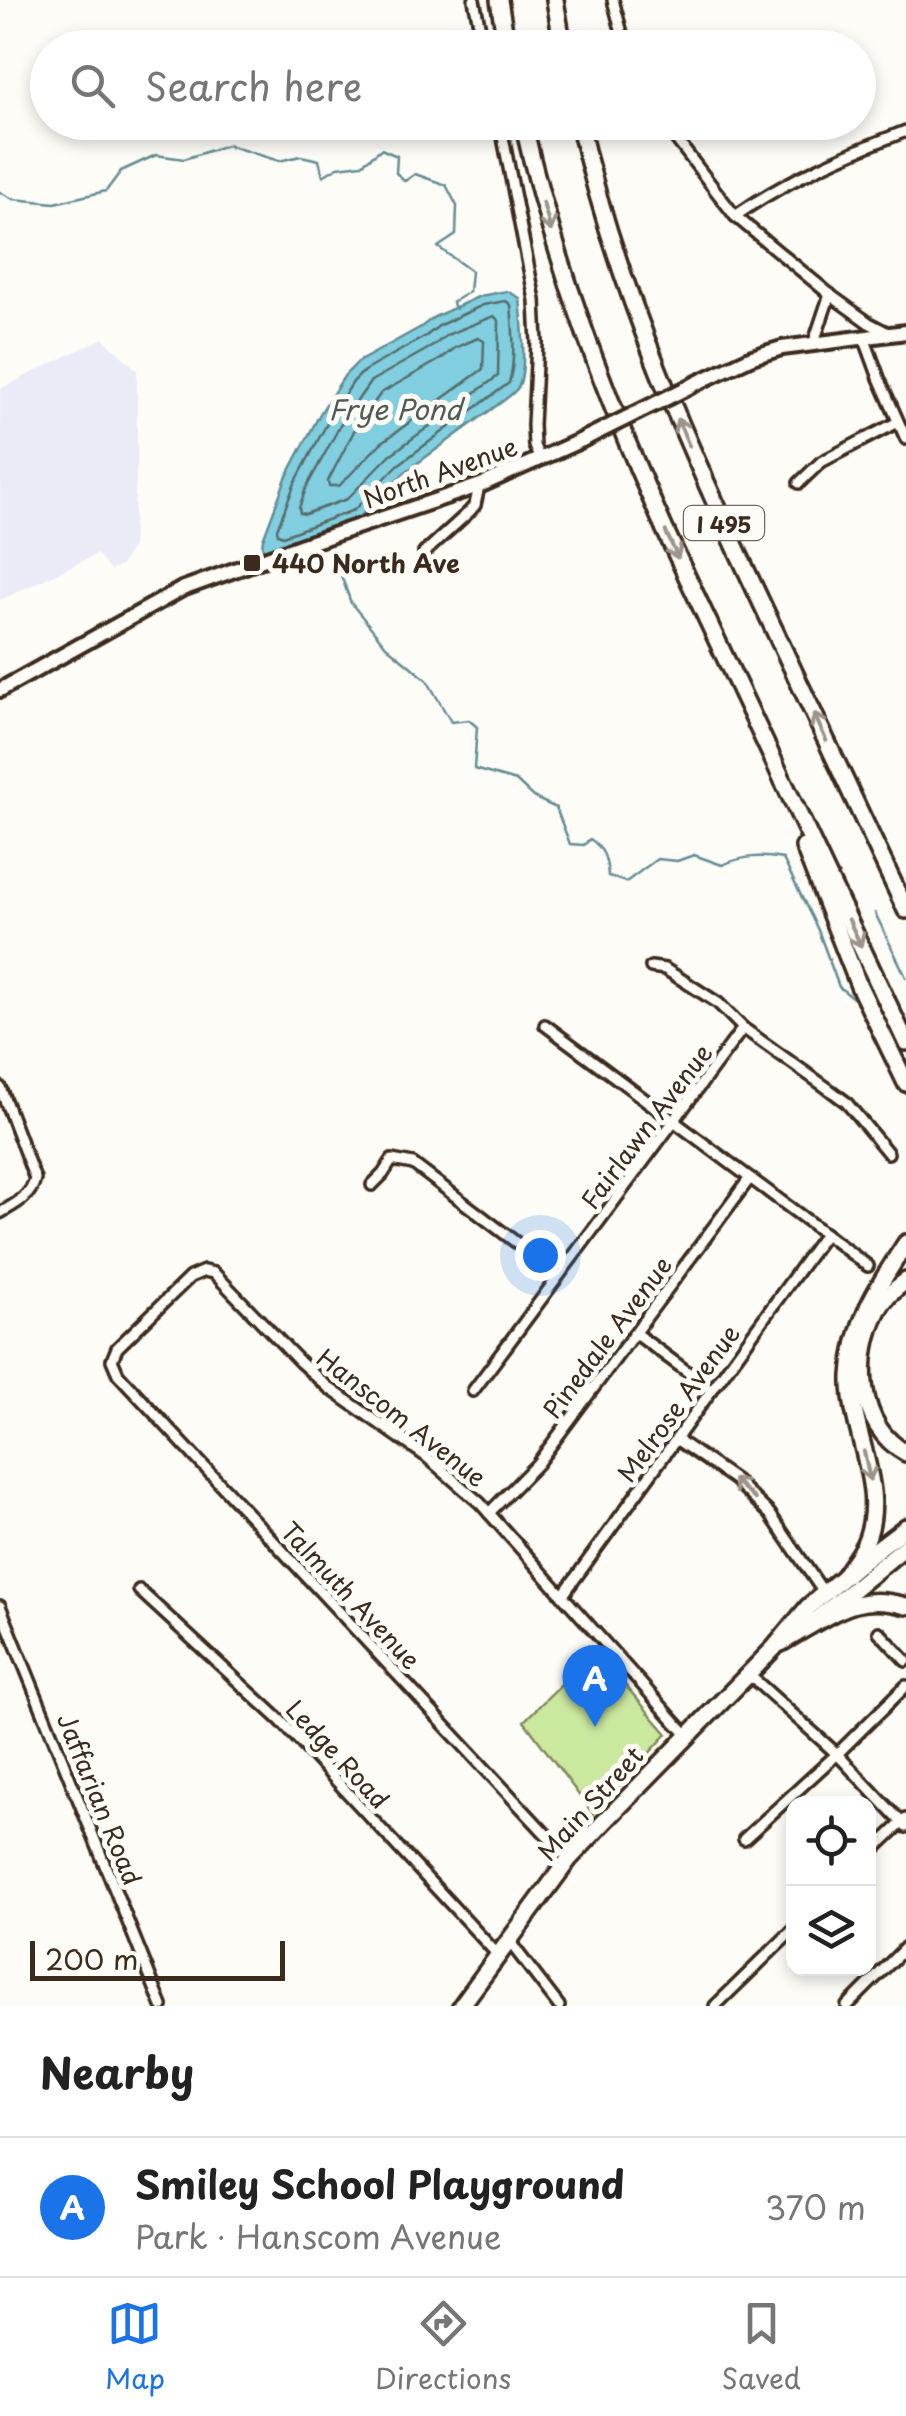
<!DOCTYPE html>
<html lang="en">
<head>
<meta charset="utf-8">
<style>
  :root { --surface:#fff; --page:#f6f6f6; --text:#222; --muted:#767676; --line:#e0e0e0; --accent:#1a73e8 }
  body { margin:0; font-family:"Playpen Sans",sans-serif; background:var(--page); color:var(--text) }
  .controls { position:absolute; right:30px; bottom:30px; display:grid; overflow:hidden; border-radius:20px; box-shadow:0 5px 15px #0003 }
  .controls button { width:90px; height:90px; display:grid; place-items:center; padding:0; border:0; border-bottom:2px solid var(--line); background:var(--surface); color:var(--text); font:50px sans-serif }
  .scale { position:absolute; left:30px; bottom:25px; width:255px; box-sizing:border-box; padding-left:10px; border:5px solid #3b2a1e; border-top:0; font-size:28px; line-height:35px; white-space:nowrap; color:#3b2a1e; -webkit-text-stroke:8px #fdfcf7; paint-order:stroke }
  .you { position:absolute; left:540px; top:1255px; width:35px; height:35px; margin:-25px; border:8px solid #fff; border-radius:50%; background:#1a73e8; box-shadow:0 0 0 15px #1a73e833 }
  .badge { display:grid; place-items:center; width:65px; height:65px; border-radius:50%; background:var(--accent); color:#fff; font-size:32px; font-weight:700 }
  .pin { position:absolute; translate:-50% -82px; filter:drop-shadow(0 2px 5px #0008) }
  .pin::after { content:''; position:absolute; top:52px; width:35px; height:30px; background:inherit; clip-path:polygon(0 0,100% 0,50% 100%) }
  .list { margin:0; padding:0; list-style:none }
  h2 { display:flex; justify-content:space-between; align-items:center; height:130px; margin:0; padding:0 40px; font-size:42px }
  h2 small { font-size:32px; font-weight:400; color:var(--muted) }
  .list li { display:grid; grid-template-columns:65px 1fr auto; gap:30px; align-items:center; box-sizing:border-box; height:140px; padding:0 40px; border-top:2px solid var(--line) }
  .list b { display:block; font-size:38px; white-space:nowrap }
  .list p { margin:0; font-size:32px; white-space:nowrap; color:var(--muted) }
  .list em { font-size:32px; font-style:normal; color:var(--muted) }
  .icon { flex:none; width:55px; height:55px; fill:none; stroke:currentColor; stroke-width:2; stroke-linecap:round; stroke-linejoin:round }
  .map { position:relative; flex:none; width:906px; height:2006px; overflow:hidden }
  .search { position:absolute; background:var(--surface); box-shadow:0 5px 15px #0003; left:30px; right:30px; top:30px; height:110px; display:flex; align-items:center; gap:25px; box-sizing:border-box; padding:0 35px; border-radius:55px; color:var(--muted); font-size:38px }
  .sheet { height:270px; background:var(--surface) }
  nav { display:flex; justify-content:space-around; align-items:center; box-sizing:border-box; height:140px; border-top:2px solid var(--line); background:var(--surface); font-size:28px; color:var(--muted) }
  nav a { display:grid; justify-items:center; gap:5px }
  nav .on { color:var(--accent) }
  .map>svg:first-child { display:block }
</style>
</head>
<body>
<div class="map">
<svg width="906" height="2006" viewBox="0 0 906 2006">
  <rect width="100%" height="100%" fill="#fdfcf7"/>
  <filter id="ink" filterUnits="userSpaceOnUse"><feTurbulence type="fractalNoise" baseFrequency=".01" numOctaves="2"/><feDisplacementMap in="SourceGraphic" scale="20" xChannelSelector="R" yChannelSelector="G"/><feConvolveMatrix kernelMatrix="1 2 1 2 8 2 1 2 1" color-interpolation-filters="sRGB"/></filter>
  <g filter="url(#ink)">
    <polygon fill="#ebebf7" points="103,338 137,370 137,462 132,548 121,565 110,571 97,554 0,600 0,389"/>
    <polygon fill="#cbe89f" stroke="#83895e" stroke-width="2.5" points="595,1650 667,1734 593,1814 524,1721"/>
    <path fill="#80cedf" stroke="#648c92" stroke-width="2.5" d="M 507,291 L 520,298 C 522,318 526,365 520,383 C 518,391 509,396 503,401 L 404,473 L 359,518 L 277,549 L 267,552 C 261,549 262,546 263,539 L 286,478 L 321,412 L 345,375 L 358,362 L 421,327 L 434,317 L 480,296 Z"/>
    <g fill="none" stroke-linecap="round" stroke-linejoin="round">
      <g stroke="#576c6b" stroke-width="2.5">
        <path d="M 506,301 L 511,305 C 513,330 516,359 509,383 L 398,465 L 354,510 L 283,536 L 278,534 L 277,529 L 295,483 L 330,418 L 353,382 L 364,371 L 426,336 L 440,325 L 483,305 Z"/>
        <polygon points="494,316 499,321 498,376 390,455 347,499 305,514 300,513 299,508 306,488 341,424 371,381 433,346 447,335"/>
        <polygon points="478,338 484,341 483,369 381,443 339,486 329,486 328,481 354,431 381,393 441,359 455,348"/>
      </g>
      <g stroke="#648c92" stroke-width="2.5">
        <polyline points="0,192 13,199 55,203 106,191 121,171 156,155 184,159 227,145 279,161 301,156 319,160 323,176 338,167 362,164 381,149 397,156 396,173 405,181 415,174 446,185 457,206 456,235 438,247 471,271 469,292 452,302 456,309"/>
        <path d="M 332,550 L 351,603 L 386,646 L 427,680 L 451,722 L 469,720 L 477,727 L 474,769 L 516,781 L 533,797 L 556,808 L 570,844 L 584,845 L 590,839 C 604,848 607,860 608,876 L 626,882 L 657,859 L 677,861 L 694,855 L 722,865 C 743,856 760,855 783,859 L 818,930 L 839,987 L 853,998"/>
        <polyline points="875,913 906,977"/>
      </g>
      <defs>
        <g id="minor">
          <polyline points="474,0 484,48"/>
          <polyline points="613,0 626,48"/>
          <polyline points="500,122 535,300 537,343 533,425 534,446 540,459"/>
          <polyline points="663,122 735,216 833,297 869,323 890,334"/>
          <path d="M 735,216 C 788,179 846,154 906,131"/>
          <polyline points="864,337 879,378 906,439"/>
          <polyline points="814,342 830,294"/>
          <polyline points="799,483 821,462 898,422"/>
          <polyline points="424,553 469,512 475,505 479,486"/>
          <polyline points="651,967 665,969 718,1003 743,1028 830,1090 846,1102 888,1153"/>
          <polyline points="545,1025 868,1266"/>
          <path d="M 0,1087 L 35,1179 C 31,1197 15,1204 0,1213"/>
          <polyline points="372,1185 383,1174 392,1160 413,1164 559,1275"/>
          <polyline points="635,1333 712,1390"/>
          <polyline points="473,1391 743,1028"/>
          <polyline points="676,1439 735,1480 770,1514 824,1593"/>
          <polyline points="489,1513 537,1464 750,1178"/>
          <polyline points="139,1590 280,1720 498,1955"/>
          <polyline points="563,1595 825,1234"/>
          <polyline points="0,1606 162,2006"/>
          <polyline points="879,1632 906,1661"/>
          <polyline points="747,1673 837,1754 906,1827"/>
          <polyline points="744,1839 837,1754 906,1686"/>
          <polyline points="868,1855 906,1819"/>
          <polyline points="569,1859 118,1374 112,1360 117,1348 190,1277 204,1271 214,1273 300,1362 329,1388 427,1457 480,1503 687,1735"/>
          <polyline points="509,1941 559,2006"/>
          <polyline points="715,2006 794,1929"/>
          <polyline points="847,2006 906,1947"/>
        </g>
        <g id="secondary">
          <polyline points="703,380 752,357 782,348 906,332"/>
          <polyline points="0,690 182,589 303,545 481,485 582,440"/>
        </g>
        <g id="trunk">
          <polyline points="781,1643 806,1628 906,1546"/>
          <polyline points="461,2006 569,1859 604,1822 774,1648 808,1607 868,1556 906,1527"/>
        </g>
        <g id="motorway">
          <polyline points="499,0 507,48"/>
          <polyline points="555,0 563,48"/>
          <path d="M 523,122 C 555,264 606,398 665,530 L 906,1042"/>
          <path d="M 579,122 C 618,292 689,449 763,606 C 811,707 858,809 906,910"/>
          <polyline points="804,847 859,986 906,1083"/>
          <path d="M 906,1281 C 895,1289 885,1297 878,1310 C 854,1356 857,1426 906,1453"/>
          <path d="M 844,1576 C 851,1565 860,1554 865,1543 C 889,1489 849,1431 851,1376 C 853,1323 878,1286 906,1243"/>
          <path d="M 806,1628 C 843,1607 862,1594 906,1606"/>
        </g>
      </defs>
      <use href="#minor" stroke="#3b2a1e" stroke-width="16"/>
      <use href="#secondary" stroke="#3b2a1e" stroke-width="20"/>
      <use href="#trunk" stroke="#3b2a1e" stroke-width="22"/>
      <use href="#motorway" stroke="#3b2a1e" stroke-width="22"/>
      <use href="#minor" stroke="#fdfcf7" stroke-width="9"/>
      <use href="#secondary" stroke="#fdfcf7" stroke-width="12"/>
      <use href="#trunk" stroke="#fdfcf7" stroke-width="15"/>
      <use href="#motorway" stroke="#fdfcf7" stroke-width="15"/>
      <defs>
        <polyline id="secondary-bridge" points="582,440 703,380"/>
      </defs>
      <use href="#secondary-bridge" stroke="#3b2a1e" stroke-width="20" stroke-linecap="butt"/>
      <use href="#secondary-bridge" stroke="#fdfcf7" stroke-width="12"/>
    </g>
    <defs><path id="oneway-shaft" d="M-6 0H5M1.5-3L5.5 0L1.5 3" fill="none" stroke-width="1.6" stroke-linecap="round" stroke-linejoin="round" transform="scale(2.5)"/></defs>
    <g stroke="#9c938a">
      <use href="#oneway-shaft" transform="translate(547 217) rotate(74)"/>
      <use href="#oneway-shaft" transform="translate(683 432) rotate(-114)"/>
      <use href="#oneway-shaft" transform="translate(672 545) rotate(65)"/>
      <use href="#oneway-shaft" transform="translate(820 727) rotate(-115)"/>
      <use href="#oneway-shaft" transform="translate(855 933) rotate(65)"/>
      <use href="#oneway-shaft" transform="translate(867 1466) rotate(78)"/>
      <use href="#oneway-shaft" transform="translate(744 1489) rotate(-137)"/>
    </g>
  </g>
  <rect fill="#3b2a1e" stroke="#fdfcf7" stroke-width="4" x="242" y="553" width="20" height="20" rx="5"/>
  <g text-anchor="middle" dominant-baseline="central" stroke-width="10" stroke-linejoin="round" paint-order="stroke">
    <rect fill="#fdfcf7" stroke="#75695f" stroke-width="2.5" x="684" y="506" width="80" height="34" rx="8"/>
    <g font-size="22" font-weight="bold" fill="#3b2a1e">
      <text x="724" y="523">I 495</text>
    </g>
    <g font-size="25" fill="#3b2a1e" stroke="#fdfcf7">
      <text transform="translate(440 472) rotate(-20)">North Avenue</text>
      <text transform="translate(646 1126) rotate(-53)">Fairlawn Avenue</text>
      <text transform="translate(607 1337) rotate(-53)">Pinedale Avenue</text>
      <text transform="translate(678 1403) rotate(-54)">Melrose Avenue</text>
      <text transform="translate(402 1417) rotate(38)">Hanscom Avenue</text>
      <text transform="translate(351 1595) rotate(47)">Talmuth Avenue</text>
      <text transform="translate(338 1754) rotate(47)">Ledge Road</text>
      <text transform="translate(100 1799) rotate(68)">Jaffarian Road</text>
      <text transform="translate(590 1803) rotate(-48)">Main Street</text>
    </g>
    <g font-size="25" font-weight="bold" fill="#3b2a1e" stroke="#fdfcf7" text-anchor="start">
      <text x="272" y="563">440 North Ave</text>
    </g>
    <g font-size="28" font-style="italic" fill="#505b58" stroke="#fdfcf7">
      <text x="395" y="408">Frye Pond</text>
    </g>
  </g>
</svg>
<div class="controls">
<button><svg class="icon" aria-label="locate" viewBox="0 0 24 24"><circle cx="12" cy="12" r="6"/><path d="M12 2v4M12 18v4M2 12h4M18 12h4"/></svg></button>
<button><svg class="icon" aria-label="layers" viewBox="0 0 24 24"><path d="M12 4l9 5-9 5-9-5zM3 14l9 5 9-5"/></svg></button>
</div>
<div class="scale">200 m</div>
<div class="you"></div>
<div class="pin badge" style="left:595px;top:1727px">A</div>
<div class="search"><svg class="icon" aria-label="search" viewBox="0 0 24 24"><circle cx="10" cy="10" r="6"/><path d="M15 15l6 6"/></svg>Search here</div>
</div>
<section class="sheet">
<h2>Nearby<small></small></h2>
<ul class="list">
<li><span class="badge">A</span><div><b>Smiley School Playground</b><p>Park · Hanscom Avenue</p></div><em>370 m</em></li>
</ul>
</section>
<nav>
<a class="on"><svg class="icon" aria-label="map" viewBox="0 0 24 24"><path d="M3 6l6-2 6 2 6-2v14l-6 2-6-2-6 2zM9 4v14M15 6v14"/></svg>Map</a>
<a><svg class="icon" aria-label="directions" viewBox="0 0 24 24"><path d="M12 3l9 9-9 9-9-9zM9 14v-3h6M13 9l2 2-2 2"/></svg>Directions</a>
<a><svg class="icon" aria-label="saved" viewBox="0 0 24 24"><path d="M7 4h10v16l-5-4-5 4z"/></svg>Saved</a>
</nav>
</body>
</html>
